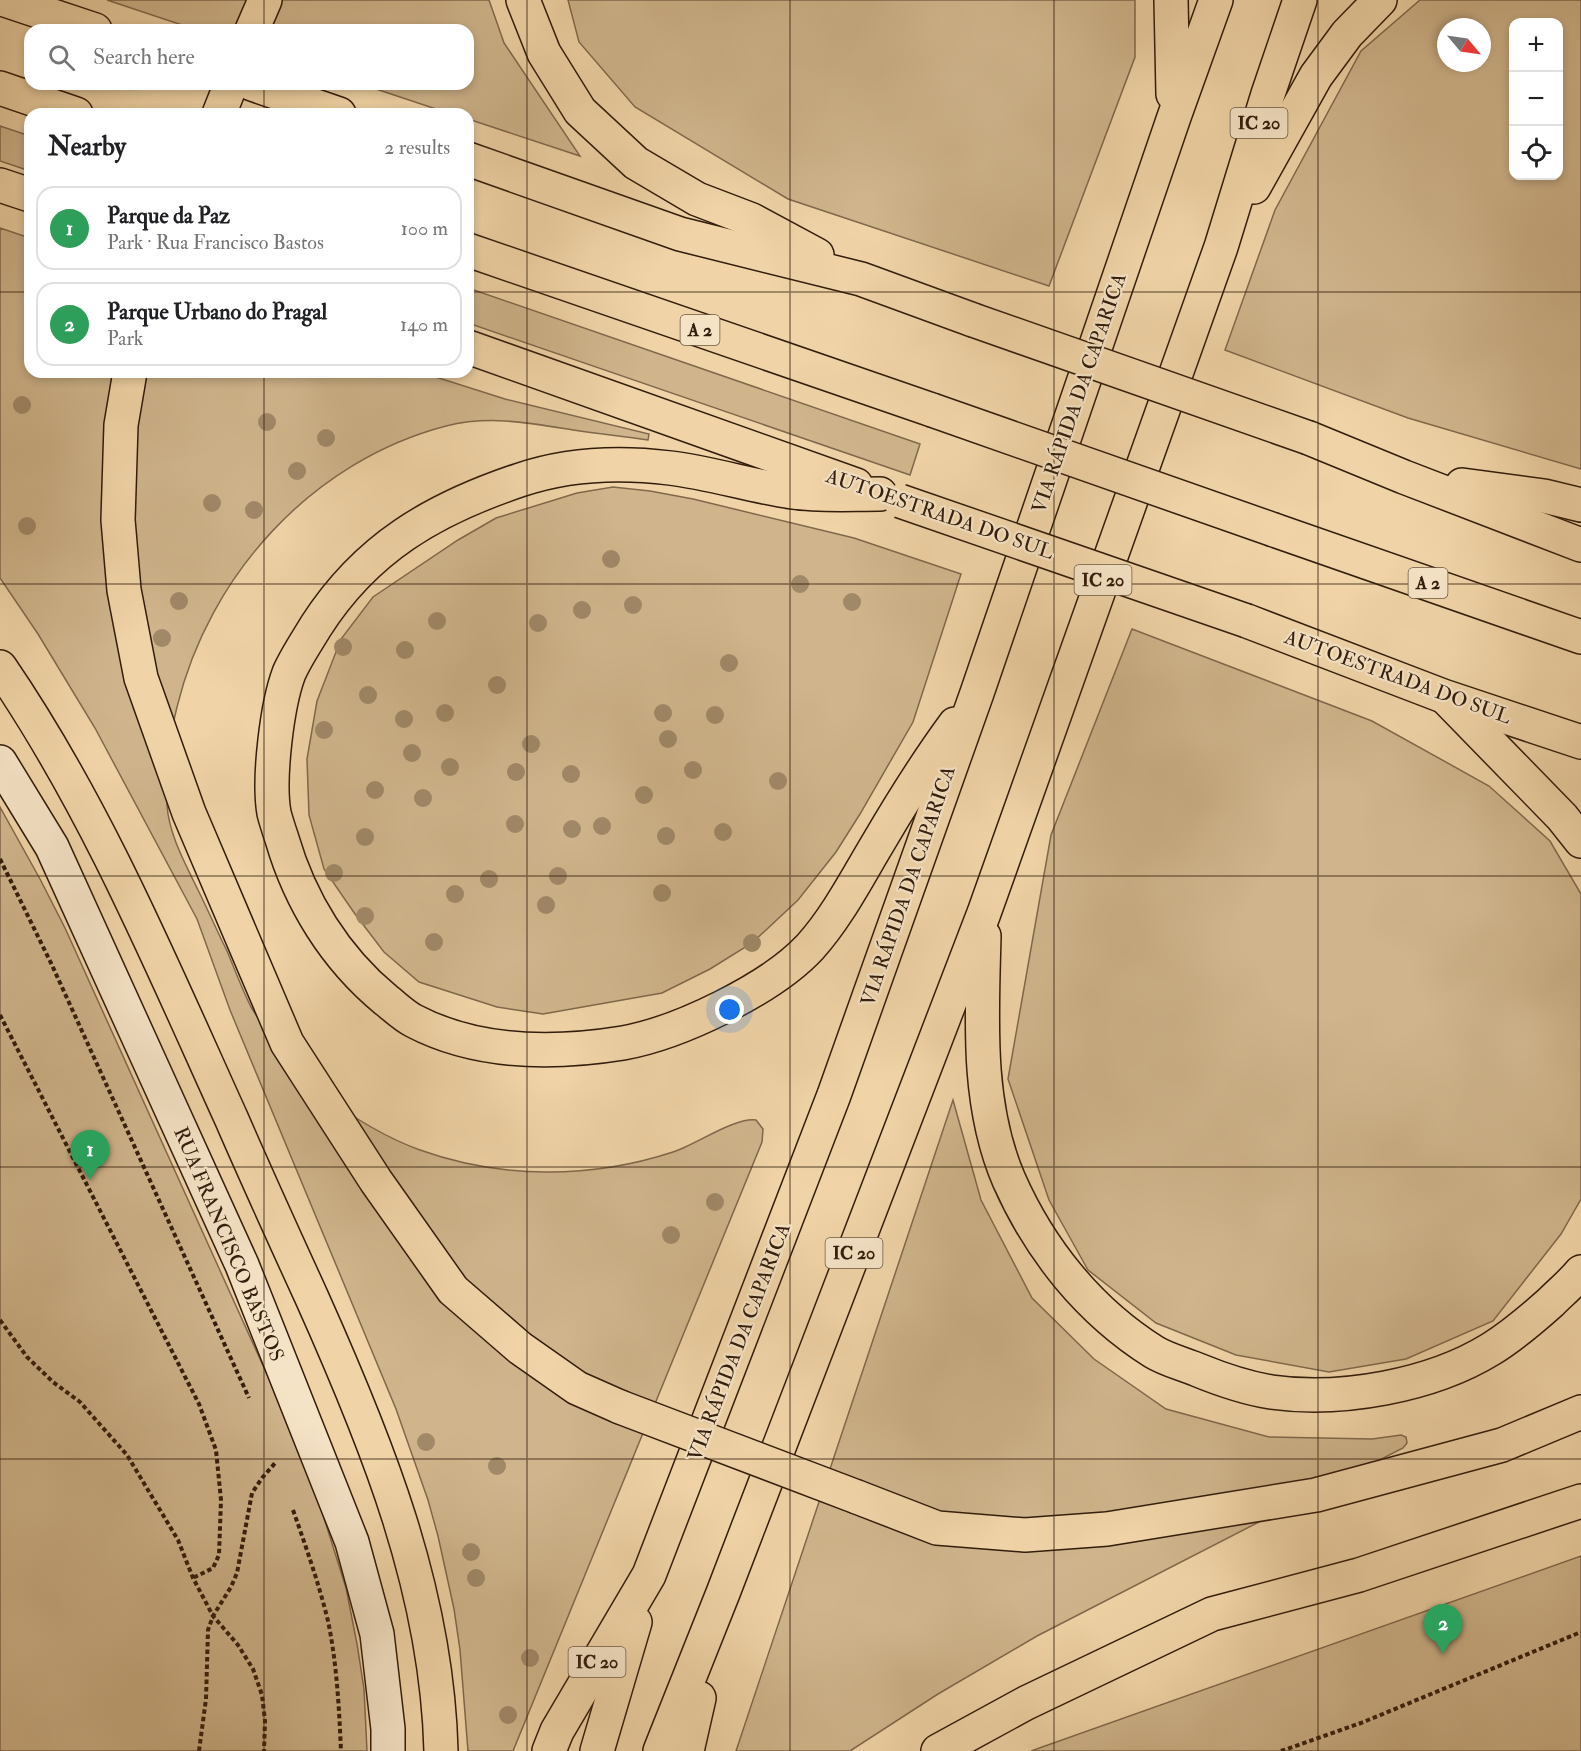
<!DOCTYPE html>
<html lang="en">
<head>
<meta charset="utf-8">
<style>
  :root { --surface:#fff; --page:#f6f6f6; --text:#202124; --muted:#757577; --line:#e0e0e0; --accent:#ea580c }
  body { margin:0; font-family:"IM FELL Double Pica",serif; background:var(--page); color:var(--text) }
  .controls { position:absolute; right:18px; top:18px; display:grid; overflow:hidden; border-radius:12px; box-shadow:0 3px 9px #0003 }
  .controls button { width:54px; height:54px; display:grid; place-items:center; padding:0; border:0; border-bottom:2px solid var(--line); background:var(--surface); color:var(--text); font:30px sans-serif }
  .compass { position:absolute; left:1437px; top:18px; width:54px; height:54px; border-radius:50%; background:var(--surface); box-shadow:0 3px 9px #0003; rotate:119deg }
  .you { position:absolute; left:730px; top:1010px; width:21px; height:21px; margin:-15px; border:4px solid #fff; border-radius:50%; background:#1a73e8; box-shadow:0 0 0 9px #1a73e833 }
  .badge { display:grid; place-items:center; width:39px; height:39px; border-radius:50%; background:var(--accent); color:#fff; font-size:20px; font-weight:700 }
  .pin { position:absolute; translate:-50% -50px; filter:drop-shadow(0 2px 3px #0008) }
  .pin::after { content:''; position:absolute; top:32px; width:21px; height:18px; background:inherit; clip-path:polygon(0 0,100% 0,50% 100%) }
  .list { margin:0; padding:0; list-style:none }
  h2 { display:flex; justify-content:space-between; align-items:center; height:78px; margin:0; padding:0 24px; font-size:26px }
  h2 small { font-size:20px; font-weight:400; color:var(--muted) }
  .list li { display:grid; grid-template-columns:39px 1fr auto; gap:18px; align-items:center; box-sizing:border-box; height:84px; margin:0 12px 12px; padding:0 12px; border:2px solid var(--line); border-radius:18px }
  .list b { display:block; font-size:22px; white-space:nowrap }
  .list p { margin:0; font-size:20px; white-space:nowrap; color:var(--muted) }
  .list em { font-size:20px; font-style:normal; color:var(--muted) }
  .icon { flex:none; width:33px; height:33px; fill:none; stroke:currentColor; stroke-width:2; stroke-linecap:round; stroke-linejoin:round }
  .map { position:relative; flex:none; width:1581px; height:1751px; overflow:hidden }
  .search { position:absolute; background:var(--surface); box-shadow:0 3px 9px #0003; left:24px; top:24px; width:450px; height:66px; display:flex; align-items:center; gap:15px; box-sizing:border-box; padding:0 21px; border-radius:18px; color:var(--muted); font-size:22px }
  .panel { position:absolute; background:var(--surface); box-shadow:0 3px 9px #0003; left:24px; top:108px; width:450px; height:270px; border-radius:18px }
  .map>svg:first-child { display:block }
</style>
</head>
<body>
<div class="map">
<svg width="1581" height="1751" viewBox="0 0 1581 1751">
  <rect width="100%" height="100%" fill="#f0d4a7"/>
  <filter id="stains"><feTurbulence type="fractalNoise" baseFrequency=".00333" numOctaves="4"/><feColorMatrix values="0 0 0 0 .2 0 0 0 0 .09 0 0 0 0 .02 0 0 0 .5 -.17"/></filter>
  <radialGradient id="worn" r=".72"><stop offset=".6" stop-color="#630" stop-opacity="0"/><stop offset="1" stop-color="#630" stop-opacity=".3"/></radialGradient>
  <g fill="#d0b58c" stroke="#81684c" stroke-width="1.5" fill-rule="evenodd">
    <polygon points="107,0 489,0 504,43 580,156 468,119 468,114 451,114 361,84 468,84 468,30 197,30"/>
    <polygon points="568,0 1135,0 1135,57 1049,286 788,199 635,107 579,42"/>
    <path d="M 1420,0 L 1581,0 L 1581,469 L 1408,418 L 1225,350 L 1275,210 L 1361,51 ZM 1514,22 L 1558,22 L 1558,176 L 1514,176 ZM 1446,27 L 1482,27 L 1482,63 L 1446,63 Z"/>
    <polygon points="0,126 30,136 30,171 0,161"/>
    <path d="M 0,228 L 30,238 L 30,372 L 420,372 L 505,399 L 649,434 L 648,440 C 623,436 598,434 573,430 C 530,423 490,415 446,426 C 312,461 209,575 177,707 C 169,739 164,772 167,805 C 169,835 185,863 198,890 C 208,910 217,931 227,951 C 235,970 242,989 251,1007 C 260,1022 271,1036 280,1051 C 286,1059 291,1069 297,1076 C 304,1083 314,1089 321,1094 C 352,1117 384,1137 420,1150 C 501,1179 591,1179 673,1152 C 695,1145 735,1117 756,1120 L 763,1129 L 762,1142 L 513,1751 L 468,1751 L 460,1650 L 454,1609 L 438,1536 L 428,1500 L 396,1409 L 230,1010 L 197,919 L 95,728 L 38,634 L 0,578 Z"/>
    <polygon points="468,288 920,444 910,475 468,323"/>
    <polygon points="613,487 650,491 693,499 854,538 961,574 913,722 860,814 836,852 798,900 752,943 710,969 662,993 543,1014 497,1007 419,982 384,952 355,914 324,869 309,815 307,759 317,701 341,639 373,597 458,540 496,518 577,493"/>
    <polygon points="1132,629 1372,721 1489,786 1550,841 1581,894 1581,1199 1561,1234 1493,1321 1406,1359 1329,1372 1236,1355 1156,1323 1088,1270 1049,1200 1008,1079 1051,835"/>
    <polygon points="0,807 40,879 65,928 270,1381 318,1499 346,1588 357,1644 364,1689 367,1751 0,1751"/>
    <polygon points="953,1100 981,1200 1032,1298 1094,1359 1166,1409 1269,1437 1372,1439 1401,1435 1406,1437 1407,1443 1403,1448 1037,1636 938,1694 850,1751 736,1751"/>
    <polygon points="1581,1556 1581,1751 1031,1751"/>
  </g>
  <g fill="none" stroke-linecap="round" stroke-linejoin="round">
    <defs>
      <polyline id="secondary" points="0,762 52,847 242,1265 352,1542 377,1634 388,1729 388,1751"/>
      <g id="highway">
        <polyline points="5,0 95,30"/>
        <polyline points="523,0 544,53 580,111 636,163 697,199 752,220 817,255"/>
        <polyline points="1171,0 1173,94"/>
        <polyline points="252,30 265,0"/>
        <polyline points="252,84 339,114"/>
        <polyline points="0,88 76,114"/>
        <polyline points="219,114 231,84"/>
        <polyline points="468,159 680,234 861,279 973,320"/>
        <polyline points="0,185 30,195"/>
        <polyline points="1254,187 1316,76 1347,34 1380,0"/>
        <polyline points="468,250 932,410"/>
        <polyline points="468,347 856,485"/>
        <polyline points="130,372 121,425 118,520 124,590 141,678 189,813 287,1043 376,1181 453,1290 520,1348 577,1388 620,1407"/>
        <polyline points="1309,438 1404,477 1581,545"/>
        <polyline points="1462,485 1544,496 1581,505"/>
        <path d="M 880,494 C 851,494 820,496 792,492 C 751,486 711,473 670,468 C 621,462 567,464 520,480 C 433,509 366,548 316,626 C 307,641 296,657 289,673 C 277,705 268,779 274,813 C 276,821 279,830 282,839 C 300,901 335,958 386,1000 C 395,1007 404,1016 414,1021 C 477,1054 555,1054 623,1043 C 679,1033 771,989 810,947 C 837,917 857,878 878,843 C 902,802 927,762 955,724"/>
        <polyline points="1274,530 1581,637"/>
        <polyline points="1247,621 1443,696 1581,742"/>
        <path d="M 0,667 C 96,807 162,966 232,1120 C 258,1180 285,1239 312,1298 C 377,1443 437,1591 441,1751"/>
        <polyline points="1447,699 1562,817 1581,841"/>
        <path d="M 984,936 C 982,1016 976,1104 1009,1180 C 1040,1250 1089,1311 1154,1352 C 1167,1360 1184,1364 1198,1370 C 1220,1379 1246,1388 1271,1392 C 1340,1402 1431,1386 1491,1349 C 1512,1336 1532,1319 1551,1302 C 1561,1292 1572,1283 1581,1272"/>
        <polyline points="857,1497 937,1528 1025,1535 1107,1529 1316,1495 1502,1445 1581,1412"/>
        <polyline points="549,1751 557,1731 649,1575 834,1095 977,693 1174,117 1216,0"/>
        <polyline points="597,1751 635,1622"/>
        <polyline points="660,1751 723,1593 984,913 1221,247 1268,94 1300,0"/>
        <polyline points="687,1751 699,1698"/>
        <polyline points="938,1751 1026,1703 1212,1614 1359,1575 1581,1501"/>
      </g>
    </defs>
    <use href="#secondary" stroke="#321c0b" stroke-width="36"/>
    <use href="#highway" stroke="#321c0b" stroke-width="36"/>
    <g stroke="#321c0b" stroke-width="4" stroke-dasharray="4.5 3" stroke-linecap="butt">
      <polyline points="0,859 51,963 249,1398"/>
      <polyline points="0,1015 199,1404 216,1450 221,1500 219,1555 213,1568 193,1578"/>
      <polyline points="0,1320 27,1357 53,1382 80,1402 127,1455 178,1540 193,1578 213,1616 238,1645 253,1669 262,1695 265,1721 264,1751"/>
      <path d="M 293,1510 C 306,1547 319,1584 328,1621 C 337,1664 339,1708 341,1751"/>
      <polyline points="199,1751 206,1699 208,1630 213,1616 231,1587 237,1573 252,1493 262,1478 276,1462"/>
      <polyline points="1281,1751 1361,1723 1581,1632"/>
    </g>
    <use href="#secondary" stroke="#f5e3c6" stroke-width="33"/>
    <use href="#highway" stroke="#f0d4a7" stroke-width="33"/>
    <defs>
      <g id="highway-bridge">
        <polyline points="973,320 1309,438"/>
        <polyline points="932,410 1274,530"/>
        <polyline points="900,501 1247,621"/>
        <polyline points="620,1407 857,1497"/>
      </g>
    </defs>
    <use href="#highway-bridge" stroke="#321c0b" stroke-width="36" stroke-linecap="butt"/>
    <use href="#highway-bridge" stroke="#f0d4a7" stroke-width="33"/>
  </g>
  <g fill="#a18867">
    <circle cx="22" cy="405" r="9"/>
    <circle cx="267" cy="422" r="9"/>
    <circle cx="326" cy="438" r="9"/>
    <circle cx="297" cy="471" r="9"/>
    <circle cx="212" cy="503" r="9"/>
    <circle cx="254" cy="510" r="9"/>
    <circle cx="27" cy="526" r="9"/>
    <circle cx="611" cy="559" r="9"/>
    <circle cx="800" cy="584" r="9"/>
    <circle cx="179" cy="601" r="9"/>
    <circle cx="852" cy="602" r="9"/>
    <circle cx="633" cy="605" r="9"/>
    <circle cx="582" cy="610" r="9"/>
    <circle cx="437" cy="621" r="9"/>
    <circle cx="538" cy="623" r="9"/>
    <circle cx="162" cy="638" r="9"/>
    <circle cx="343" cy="647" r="9"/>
    <circle cx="405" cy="650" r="9"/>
    <circle cx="729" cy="663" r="9"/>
    <circle cx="497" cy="685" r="9"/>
    <circle cx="368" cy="695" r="9"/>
    <circle cx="445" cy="713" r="9"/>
    <circle cx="663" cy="713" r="9"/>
    <circle cx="715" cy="715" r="9"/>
    <circle cx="404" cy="719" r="9"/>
    <circle cx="324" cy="730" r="9"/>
    <circle cx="668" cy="739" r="9"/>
    <circle cx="531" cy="744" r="9"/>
    <circle cx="412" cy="753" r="9"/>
    <circle cx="450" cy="767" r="9"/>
    <circle cx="693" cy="770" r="9"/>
    <circle cx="516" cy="772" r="9"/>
    <circle cx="571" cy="774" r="9"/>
    <circle cx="778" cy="781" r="9"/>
    <circle cx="375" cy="790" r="9"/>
    <circle cx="644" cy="795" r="9"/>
    <circle cx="423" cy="798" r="9"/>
    <circle cx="515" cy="824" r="9"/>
    <circle cx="602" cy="826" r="9"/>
    <circle cx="572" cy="829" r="9"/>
    <circle cx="723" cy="832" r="9"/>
    <circle cx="666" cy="836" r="9"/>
    <circle cx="365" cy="837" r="9"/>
    <circle cx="334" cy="873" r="9"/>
    <circle cx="558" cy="876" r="9"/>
    <circle cx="489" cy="879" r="9"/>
    <circle cx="662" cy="893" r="9"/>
    <circle cx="455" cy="894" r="9"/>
    <circle cx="546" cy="905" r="9"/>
    <circle cx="365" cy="916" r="9"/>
    <circle cx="434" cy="942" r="9"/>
    <circle cx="752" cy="943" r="9"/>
    <circle cx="715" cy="1202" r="9"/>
    <circle cx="671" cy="1235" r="9"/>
    <circle cx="426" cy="1442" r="9"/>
    <circle cx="497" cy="1466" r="9"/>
    <circle cx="471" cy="1552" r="9"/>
    <circle cx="476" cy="1578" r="9"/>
    <circle cx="530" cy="1658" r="9"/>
    <circle cx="508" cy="1715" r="9"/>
  </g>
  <path fill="none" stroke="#321c0b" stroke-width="1.5" stroke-opacity="0.55" d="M 264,0 L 264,30M 527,0 L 527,1751M 790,0 L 790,1751M 1054,0 L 1054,1751M 1318,0 L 1318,1751M 264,84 L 264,114M 0,292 L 30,292M 468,292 L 1581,292M 264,372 L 264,1751M 0,584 L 1581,584M 0,876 L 1581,876M 0,1167 L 1581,1167M 0,1459 L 1581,1459"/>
  <g text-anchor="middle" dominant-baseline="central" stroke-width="4.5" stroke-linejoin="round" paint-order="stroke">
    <g fill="#f5e3c6" stroke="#6c5843" stroke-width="1.5">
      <rect x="1230.5" y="108" width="57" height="30" rx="4.5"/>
      <rect x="680.5" y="315" width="39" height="30" rx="4.5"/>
      <rect x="1074.5" y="565" width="57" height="30" rx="4.5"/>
      <rect x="1408.5" y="568" width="39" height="30" rx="4.5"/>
      <rect x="825.5" y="1238" width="57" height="30" rx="4.5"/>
      <rect x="568.5" y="1647" width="57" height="30" rx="4.5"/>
    </g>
    <g font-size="18" font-weight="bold" fill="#321c0b">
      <text x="1259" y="123">IC 20</text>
      <text x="700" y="330">A 2</text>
      <text x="1103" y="580">IC 20</text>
      <text x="1428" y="583">A 2</text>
      <text x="854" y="1253">IC 20</text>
      <text x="597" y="1662">IC 20</text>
    </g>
    <g font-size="20" fill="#321c0b" stroke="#f5e3c6">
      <text transform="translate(1079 393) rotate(-71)">VIA RÁPIDA DA CAPARICA</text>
      <text transform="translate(940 514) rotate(19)">AUTOESTRADA DO SUL</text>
      <text transform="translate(1398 677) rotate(20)">AUTOESTRADA DO SUL</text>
      <text transform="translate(908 886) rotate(-71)">VIA RÁPIDA DA CAPARICA</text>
      <text transform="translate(229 1244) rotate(67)">RUA FRANCISCO BASTOS</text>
      <text transform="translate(739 1342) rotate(-69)">VIA RÁPIDA DA CAPARICA</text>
    </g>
  </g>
  <rect width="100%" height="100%" filter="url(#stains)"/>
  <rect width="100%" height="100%" fill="url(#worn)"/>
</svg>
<div class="controls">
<button>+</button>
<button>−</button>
<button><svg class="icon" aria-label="locate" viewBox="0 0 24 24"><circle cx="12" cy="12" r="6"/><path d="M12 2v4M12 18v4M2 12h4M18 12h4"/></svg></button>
</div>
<svg class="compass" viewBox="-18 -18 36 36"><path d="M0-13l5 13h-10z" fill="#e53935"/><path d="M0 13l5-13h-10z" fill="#757577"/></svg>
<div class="you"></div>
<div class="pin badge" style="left:90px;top:1180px;background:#2e9e5b">1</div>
<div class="pin badge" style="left:1443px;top:1654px;background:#2e9e5b">2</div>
<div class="search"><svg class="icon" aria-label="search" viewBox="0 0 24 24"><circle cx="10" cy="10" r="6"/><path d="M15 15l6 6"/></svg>Search here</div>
<section class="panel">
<h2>Nearby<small>2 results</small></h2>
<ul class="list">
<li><span class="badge" style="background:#2e9e5b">1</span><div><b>Parque da Paz</b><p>Park · Rua Francisco Bastos</p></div><em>100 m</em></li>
<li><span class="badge" style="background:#2e9e5b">2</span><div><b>Parque Urbano do Pragal</b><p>Park</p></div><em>140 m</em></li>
</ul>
</section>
</div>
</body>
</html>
